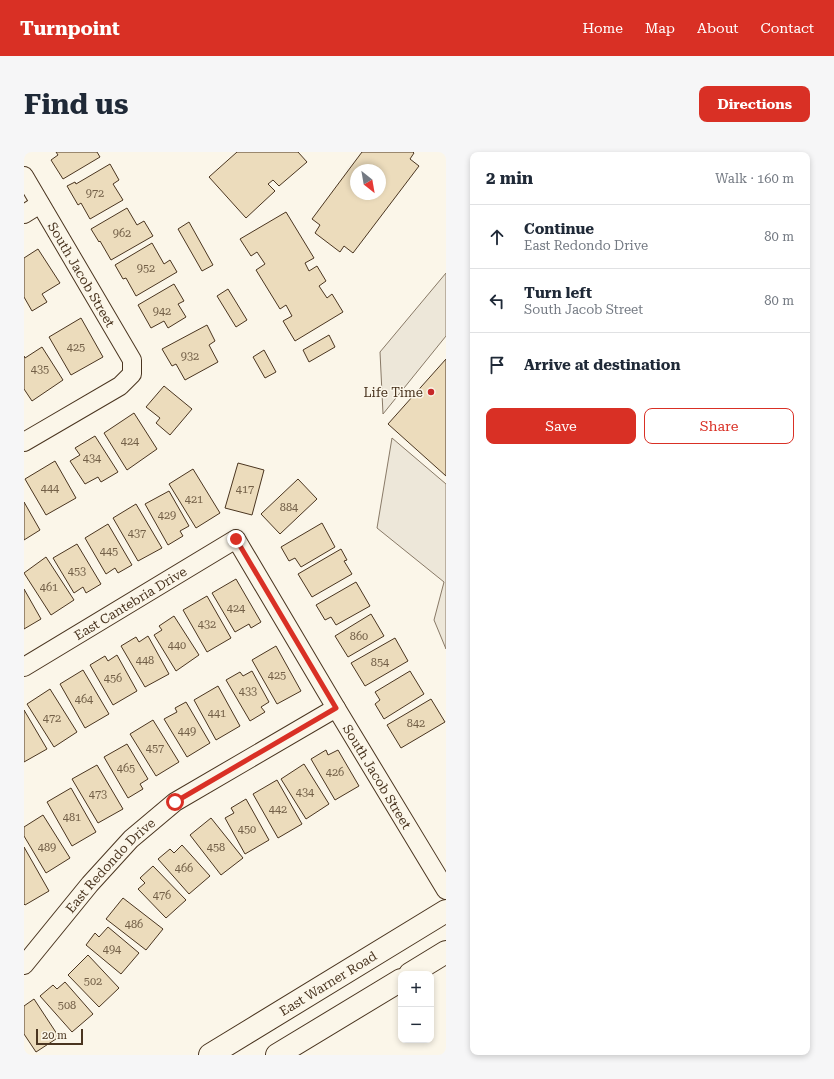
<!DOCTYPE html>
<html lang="en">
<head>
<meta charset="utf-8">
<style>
  :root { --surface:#fff; --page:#f6f6f7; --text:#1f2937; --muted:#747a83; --line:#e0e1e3; --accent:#d93025 }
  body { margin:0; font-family:"Roboto Serif",serif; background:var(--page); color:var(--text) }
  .controls { position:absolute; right:12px; bottom:12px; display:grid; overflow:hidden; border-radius:8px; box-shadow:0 2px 6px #0003 }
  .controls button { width:36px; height:36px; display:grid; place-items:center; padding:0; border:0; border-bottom:1px solid var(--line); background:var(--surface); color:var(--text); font:20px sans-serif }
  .compass { position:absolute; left:326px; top:12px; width:36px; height:36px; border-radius:50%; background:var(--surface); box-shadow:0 2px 6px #0003; rotate:149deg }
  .scale { position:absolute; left:12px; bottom:10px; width:47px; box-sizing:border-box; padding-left:4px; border:2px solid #4a3520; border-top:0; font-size:11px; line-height:14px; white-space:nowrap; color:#4a3520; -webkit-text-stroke:3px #fbf6e9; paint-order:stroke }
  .stop { position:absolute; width:12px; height:12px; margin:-9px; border:3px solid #d93025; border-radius:50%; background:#fff }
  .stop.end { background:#d93025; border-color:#fff; box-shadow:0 1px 4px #0008 }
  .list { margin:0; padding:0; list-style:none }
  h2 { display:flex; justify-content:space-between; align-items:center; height:52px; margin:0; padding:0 16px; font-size:17px }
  h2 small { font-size:13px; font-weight:400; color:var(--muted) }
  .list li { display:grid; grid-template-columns:26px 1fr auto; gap:12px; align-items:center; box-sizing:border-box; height:64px; padding:0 16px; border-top:1px solid var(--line) }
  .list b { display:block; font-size:15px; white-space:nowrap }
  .list p { margin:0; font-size:13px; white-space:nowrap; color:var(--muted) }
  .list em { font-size:13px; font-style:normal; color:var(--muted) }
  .actions { display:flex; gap:8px; padding:12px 16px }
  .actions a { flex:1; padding:9px 0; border:1px solid var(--accent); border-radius:8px; text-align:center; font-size:14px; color:var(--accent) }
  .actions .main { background:var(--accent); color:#fff }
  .icon { flex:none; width:22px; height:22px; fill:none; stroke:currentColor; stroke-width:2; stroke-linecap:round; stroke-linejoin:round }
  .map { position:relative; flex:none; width:422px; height:903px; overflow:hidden; border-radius:8px }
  header { display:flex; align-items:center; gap:24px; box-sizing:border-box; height:56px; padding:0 20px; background:var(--accent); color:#fff }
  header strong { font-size:19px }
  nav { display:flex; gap:22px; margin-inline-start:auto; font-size:14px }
  .intro { display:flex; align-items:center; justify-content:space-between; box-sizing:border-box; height:96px; padding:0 24px }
  h1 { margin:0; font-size:28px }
  .button { padding:10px 18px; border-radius:8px; background:var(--accent); color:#fff; font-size:14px; font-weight:700 }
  main { display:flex; gap:24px; padding:0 24px }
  aside { flex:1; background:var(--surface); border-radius:8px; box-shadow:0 2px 6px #0003 }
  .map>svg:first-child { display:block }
</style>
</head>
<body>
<header>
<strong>Turnpoint</strong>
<nav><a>Home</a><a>Map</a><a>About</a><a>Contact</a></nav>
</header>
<div class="intro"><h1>Find us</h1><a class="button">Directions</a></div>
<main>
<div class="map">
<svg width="422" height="903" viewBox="0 0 422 903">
  <rect width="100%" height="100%" fill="#fbf6e9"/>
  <g fill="#ede7d9" stroke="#887966">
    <polygon points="422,121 422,184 359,262 356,200"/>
    <polygon points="368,286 422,332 422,497 410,468 420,430 353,376"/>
  </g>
  <g fill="#ecdcbc" stroke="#4a3520" fill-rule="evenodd">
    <polygon points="32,0 73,0 76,5 39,27 27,8 34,3"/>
    <polygon points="213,0 274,0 283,10 255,34 249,28 244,32 251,39 222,66 185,25"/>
    <path d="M 338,0 L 389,0 L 390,1 L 386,7 L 395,14 L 329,101 L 320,94 L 316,100 L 291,81 L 296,73 L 288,67 ZM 332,18 L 356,18 L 356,42 L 332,42 Z"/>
    <polygon points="86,12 95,28 89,32 99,48 66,67 57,51 54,53 43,34 51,30 52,32"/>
    <polygon points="103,56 113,73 120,69 129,84 87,108 76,89 75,90 67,77"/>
    <polygon points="262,60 290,106 281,111 285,119 293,114 302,129 295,134 303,146 308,142 319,160 271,189 259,169 268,164 262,153 256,157 232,118 241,112 233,100 227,104 216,87"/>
    <polygon points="165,70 189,113 178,119 154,77"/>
    <polygon points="128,91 140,112 146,108 153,120 112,144 102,126 99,127 91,113"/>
    <polygon points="14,97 36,131 18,142 23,150 8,159 0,145 0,106"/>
    <polygon points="150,132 160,149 154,152 162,165 144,176 140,169 127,176 114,153"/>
    <polygon points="204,137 223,168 212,175 193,144"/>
    <polygon points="57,166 79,205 47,223 25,185"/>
    <polygon points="183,173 191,189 185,193 194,210 161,228 152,212 148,214 138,197"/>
    <polygon points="305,183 311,195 285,210 279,198"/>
    <polygon points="18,195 39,228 8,249 0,237 0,204 1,206"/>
    <polygon points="240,198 252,220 241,226 229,205"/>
    <polygon points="422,207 422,324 364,272"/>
    <polygon points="140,234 168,257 146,283 132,271 136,266 122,255"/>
    <polygon points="110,261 133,297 103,318 80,281"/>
    <polygon points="71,284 94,320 77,330 74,325 61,332 46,309 56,303 51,296"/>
    <polygon points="31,309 52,346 22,363 1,327"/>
    <polygon points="214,311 240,318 228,363 201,356"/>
    <polygon points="169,317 196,361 172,376 145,332"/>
    <polygon points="274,327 293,347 256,382 237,362"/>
    <polygon points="145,339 165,374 156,379 159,384 144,393 121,352"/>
    <polygon points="0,350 16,378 0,388"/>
    <polygon points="112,352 138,396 114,409 89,366"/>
    <polygon points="298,371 311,395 277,415 271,406 265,409 257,395"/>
    <polygon points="84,372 108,413 94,421 91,416 82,422 61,386"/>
    <polygon points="53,392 77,432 62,441 59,435 50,441 29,406"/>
    <polygon points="317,397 323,408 320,409 328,422 288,445 274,422"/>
    <polygon points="22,405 50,448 27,463 0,421"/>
    <polygon points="212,427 237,470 227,476 225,472 211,480 188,441"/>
    <polygon points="332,430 346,454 312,473 307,465 301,468 292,453"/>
    <polygon points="0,437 17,467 0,477"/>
    <polygon points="183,444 207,486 183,500 159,458"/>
    <polygon points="347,462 360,484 324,505 311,484"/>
    <polygon points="150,464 175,503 152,519 130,483 138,478 135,474"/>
    <polygon points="124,484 145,522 121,535 97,494 112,485 115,490"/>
    <polygon points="371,486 384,509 341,534 327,511"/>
    <polygon points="252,494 277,539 253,552 228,508"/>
    <polygon points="93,503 113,539 89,553 66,513 81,504 84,509"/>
    <polygon points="59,518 85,562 61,576 36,532"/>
    <polygon points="228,519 245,550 237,555 241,560 226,569 202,528 216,520 219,524"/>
    <polygon points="386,519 400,542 360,567 351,552 356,548 351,540"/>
    <polygon points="194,534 216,574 192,588 170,548"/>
    <polygon points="26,537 53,580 30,595 3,552"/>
    <polygon points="407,547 421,570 377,596 363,573"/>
    <polygon points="162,550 186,591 163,605 140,567 153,560 151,556"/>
    <polygon points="0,558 23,597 0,610"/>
    <polygon points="129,568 155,610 132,624 106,582"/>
    <polygon points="103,592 124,627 116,632 119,637 104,646 80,605"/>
    <polygon points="302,598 304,603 314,598 335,634 311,648 287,607"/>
    <polygon points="280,612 305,652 282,667 257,627"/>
    <polygon points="73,613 99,657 74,671 48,627"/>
    <polygon points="253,628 278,672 254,686 229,642"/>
    <polygon points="47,636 72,680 48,694 23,650"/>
    <polygon points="222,647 245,688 221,702 201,666 210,661 207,656"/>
    <polygon points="19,663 46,706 22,721 0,684 0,675"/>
    <polygon points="187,666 219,706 197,723 166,683"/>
    <polygon points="158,693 186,724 165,742 134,707 146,697 150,701"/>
    <polygon points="0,695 25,739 1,753 0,752"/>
    <polygon points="129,714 162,748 142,766 114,737 121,731 116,726"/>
    <polygon points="99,746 139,777 122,798 82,767"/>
    <polygon points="84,775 115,801 97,822 62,793 71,781 75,785"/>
    <polygon points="64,803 95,836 75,855 44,823"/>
    <polygon points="41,830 69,862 48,880 16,844 29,833 33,837"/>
    <polygon points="10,847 35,885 12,900 0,882 0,854"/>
  </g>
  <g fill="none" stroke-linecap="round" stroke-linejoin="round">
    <defs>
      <g id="minor">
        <path id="s1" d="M 0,24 L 108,208 L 108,222 L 96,234 L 0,290"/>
        <polyline points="0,62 16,52"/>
        <path id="s2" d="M 0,515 L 212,387 L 312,556 L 422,738"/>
        <path id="s3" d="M 0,813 L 66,732 L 107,687 L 151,650 L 312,556"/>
      </g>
      <g id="major">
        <polyline points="386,822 422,800"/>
        <path id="s4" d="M 186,903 L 422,759"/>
        <polyline points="253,903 377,828"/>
      </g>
    </defs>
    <use href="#minor" stroke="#4a3520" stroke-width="20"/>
    <use href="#major" stroke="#4a3520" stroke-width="24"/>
    <use href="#minor" stroke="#fbf6e9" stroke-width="18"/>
    <use href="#major" stroke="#fbf6e9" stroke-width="22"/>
  </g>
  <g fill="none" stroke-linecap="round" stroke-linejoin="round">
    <polyline stroke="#d93025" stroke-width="5" points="151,650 312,556 212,387"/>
  </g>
  <circle fill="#c62828" stroke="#fbf6e9" stroke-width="1.5" cx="407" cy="240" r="4"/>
  <g text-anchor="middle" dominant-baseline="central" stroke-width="3" stroke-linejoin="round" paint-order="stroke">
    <g font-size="11" fill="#725f47">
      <text x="71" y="41">972</text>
      <text x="98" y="81">962</text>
      <text x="122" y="116">952</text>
      <text x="138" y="159">942</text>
      <text x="52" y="195">425</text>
      <text x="166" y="204">932</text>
      <text x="16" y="217">435</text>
      <text x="106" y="289">424</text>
      <text x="68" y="306">434</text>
      <text x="26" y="336">444</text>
      <text x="221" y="337">417</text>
      <text x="170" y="347">421</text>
      <text x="265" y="355">884</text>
      <text x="143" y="363">429</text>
      <text x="113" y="381">437</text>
      <text x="85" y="399">445</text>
      <text x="53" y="419">453</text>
      <text x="25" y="435">461</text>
      <text x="212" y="456">424</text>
      <text x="183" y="472">432</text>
      <text x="335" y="484">860</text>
      <text x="153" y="493">440</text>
      <text x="121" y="508">448</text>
      <text x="356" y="510">854</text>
      <text x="253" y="523">425</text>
      <text x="89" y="526">456</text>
      <text x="224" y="539">433</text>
      <text x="60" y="547">464</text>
      <text x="193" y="561">441</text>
      <text x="28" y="566">472</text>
      <text x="392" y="571">842</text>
      <text x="163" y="579">449</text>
      <text x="131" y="596">457</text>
      <text x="102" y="616">465</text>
      <text x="311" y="620">426</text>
      <text x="281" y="640">434</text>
      <text x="74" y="642">473</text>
      <text x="254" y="657">442</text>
      <text x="48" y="665">481</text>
      <text x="223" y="677">450</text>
      <text x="23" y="695">489</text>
      <text x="192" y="695">458</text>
      <text x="160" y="716">466</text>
      <text x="138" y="743">476</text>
      <text x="110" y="772">486</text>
      <text x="88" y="797">494</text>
      <text x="69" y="829">502</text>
      <text x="43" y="853">508</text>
    </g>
    <g font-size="13" fill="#4a3520" stroke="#fbf6e9">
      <text stroke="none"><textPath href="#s1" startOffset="114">South Jacob Street</textPath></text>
      <text stroke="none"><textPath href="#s2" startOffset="124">East Cantebria Drive</textPath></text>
      <text stroke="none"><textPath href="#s2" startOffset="524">South Jacob Street</textPath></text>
      <text stroke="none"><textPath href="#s3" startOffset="132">East Redondo Drive</textPath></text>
      <text stroke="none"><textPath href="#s4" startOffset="138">East Warner Road</textPath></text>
    </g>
    <g font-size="13" fill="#4a3520" stroke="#fbf6e9" text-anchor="end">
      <text x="399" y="240">Life Time</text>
    </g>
  </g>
</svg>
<div class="controls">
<button>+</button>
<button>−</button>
</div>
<svg class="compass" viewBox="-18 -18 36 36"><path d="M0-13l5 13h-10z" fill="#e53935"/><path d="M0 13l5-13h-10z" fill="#747a83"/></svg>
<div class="scale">20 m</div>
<div class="stop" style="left:151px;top:650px"></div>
<div class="stop end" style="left:212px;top:387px"></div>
</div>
<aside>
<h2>2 min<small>Walk · 160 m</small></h2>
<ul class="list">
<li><svg class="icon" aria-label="ahead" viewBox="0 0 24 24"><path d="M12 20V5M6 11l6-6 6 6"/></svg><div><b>Continue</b><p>East Redondo Drive</p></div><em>80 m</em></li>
<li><svg class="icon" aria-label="left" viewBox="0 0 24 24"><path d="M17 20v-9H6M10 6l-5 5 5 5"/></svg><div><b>Turn left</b><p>South Jacob Street</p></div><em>80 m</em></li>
<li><svg class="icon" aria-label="arrive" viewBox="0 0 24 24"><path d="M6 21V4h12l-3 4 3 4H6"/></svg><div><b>Arrive at destination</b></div></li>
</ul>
<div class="actions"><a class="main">Save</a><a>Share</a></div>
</aside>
</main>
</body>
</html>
